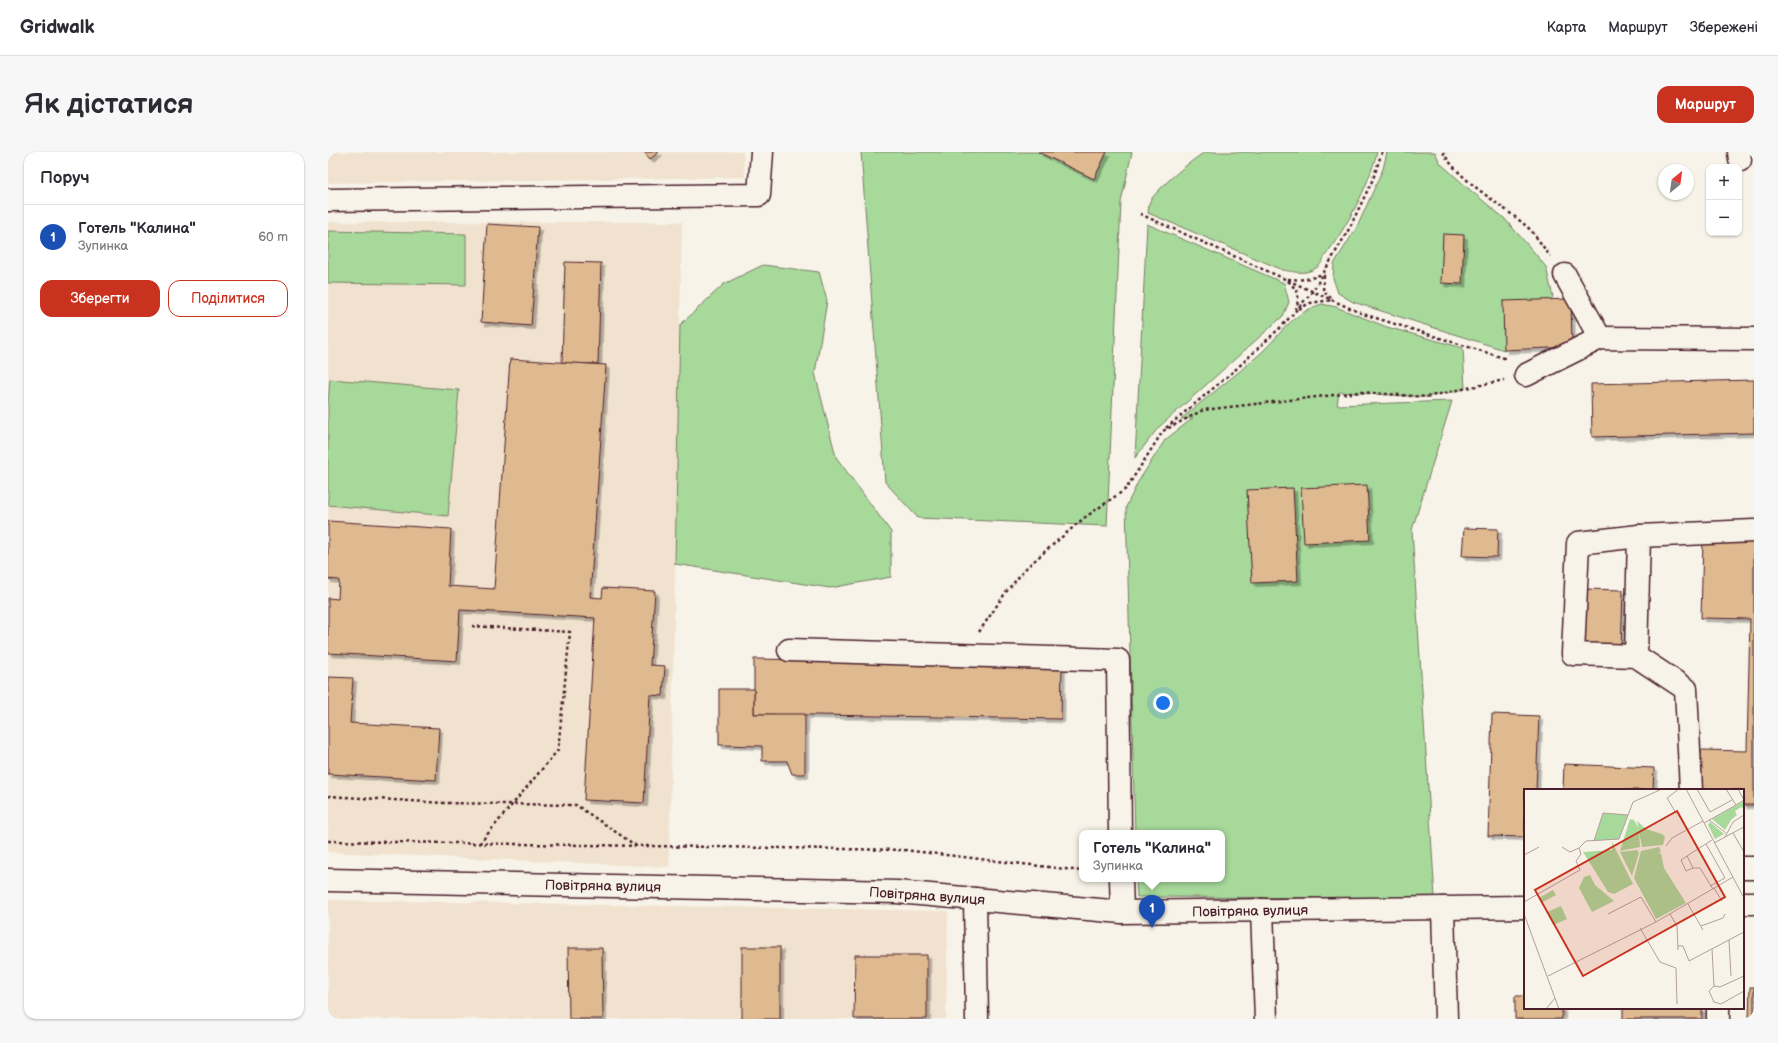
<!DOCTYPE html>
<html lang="uk">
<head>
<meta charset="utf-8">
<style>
  :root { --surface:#fff; --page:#f7f7f7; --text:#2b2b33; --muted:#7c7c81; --line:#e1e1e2; --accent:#c8321e }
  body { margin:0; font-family:"Balsamiq Sans",sans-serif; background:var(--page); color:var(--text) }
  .controls { position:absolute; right:12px; top:12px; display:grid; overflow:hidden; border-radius:8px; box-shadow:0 1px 3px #0004 }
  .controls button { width:36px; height:36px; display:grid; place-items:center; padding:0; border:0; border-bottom:1px solid var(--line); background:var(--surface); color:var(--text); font:20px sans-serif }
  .compass { position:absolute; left:1330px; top:12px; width:36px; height:36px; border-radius:50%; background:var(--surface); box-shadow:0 1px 3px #0004; rotate:29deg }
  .you { position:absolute; left:835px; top:551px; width:14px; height:14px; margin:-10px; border:3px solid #fff; border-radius:50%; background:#1a73e8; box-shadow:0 0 0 6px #1a73e833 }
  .badge { display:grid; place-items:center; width:26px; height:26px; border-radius:50%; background:var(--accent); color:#fff; font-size:13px; font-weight:700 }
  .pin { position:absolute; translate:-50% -33px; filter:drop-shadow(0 1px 2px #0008) }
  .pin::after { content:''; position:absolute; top:21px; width:14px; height:12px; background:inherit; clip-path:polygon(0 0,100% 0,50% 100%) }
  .popup { position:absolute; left:751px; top:678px; width:146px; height:52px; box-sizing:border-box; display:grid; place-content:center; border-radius:8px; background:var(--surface); filter:drop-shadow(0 1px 3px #0005); font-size:13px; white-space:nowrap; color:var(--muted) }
  .popup b { font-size:15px; color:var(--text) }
  .popup::after { content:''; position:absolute; left:50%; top:100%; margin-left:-8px; border:8px solid transparent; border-top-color:var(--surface) }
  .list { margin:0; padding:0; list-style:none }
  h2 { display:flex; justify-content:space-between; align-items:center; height:52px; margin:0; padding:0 16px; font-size:17px }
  h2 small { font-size:13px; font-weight:400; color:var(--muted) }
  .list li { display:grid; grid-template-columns:26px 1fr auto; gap:12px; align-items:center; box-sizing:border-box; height:64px; padding:0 16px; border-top:1px solid var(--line) }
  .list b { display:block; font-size:15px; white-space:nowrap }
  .list p { margin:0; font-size:13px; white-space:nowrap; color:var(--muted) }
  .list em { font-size:13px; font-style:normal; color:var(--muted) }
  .actions { display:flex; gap:8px; padding:12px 16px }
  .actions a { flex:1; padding:9px 0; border:1px solid var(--accent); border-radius:12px; text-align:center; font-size:14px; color:var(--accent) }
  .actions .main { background:var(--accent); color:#fff }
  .map { position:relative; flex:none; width:1426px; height:867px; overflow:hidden; border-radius:12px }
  header { display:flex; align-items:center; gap:24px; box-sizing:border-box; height:56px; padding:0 20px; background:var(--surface); border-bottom:1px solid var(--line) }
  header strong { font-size:19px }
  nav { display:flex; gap:22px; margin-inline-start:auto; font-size:14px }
  .intro { display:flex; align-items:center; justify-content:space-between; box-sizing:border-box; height:96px; padding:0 24px }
  h1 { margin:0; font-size:28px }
  .button { padding:10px 18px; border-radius:12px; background:var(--accent); color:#fff; font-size:14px; font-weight:700 }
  main { display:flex; gap:24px; padding:0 24px }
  aside { flex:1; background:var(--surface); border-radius:12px; box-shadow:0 1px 3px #0004 }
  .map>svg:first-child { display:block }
</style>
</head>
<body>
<header>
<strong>Gridwalk</strong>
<nav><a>Карта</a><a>Маршрут</a><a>Збережені</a></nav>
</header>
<div class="intro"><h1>Як дістатися</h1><a class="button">Маршрут</a></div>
<main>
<aside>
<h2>Поруч<small></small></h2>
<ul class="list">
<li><span class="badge" style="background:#1a4fb4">1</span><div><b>Готель &quot;Калина&quot;</b><p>Зупинка</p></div><em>60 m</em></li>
</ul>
<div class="actions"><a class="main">Зберегти</a><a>Поділитися</a></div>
</aside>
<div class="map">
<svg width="1426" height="867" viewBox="0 0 1426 867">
  <defs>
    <filter id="shadow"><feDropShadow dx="3.5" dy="3.5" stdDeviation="0" flood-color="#0004"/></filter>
  </defs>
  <rect width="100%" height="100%" fill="#f7f3e8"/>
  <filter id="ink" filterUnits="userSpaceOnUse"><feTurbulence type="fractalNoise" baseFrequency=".025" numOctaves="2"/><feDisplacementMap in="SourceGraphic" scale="8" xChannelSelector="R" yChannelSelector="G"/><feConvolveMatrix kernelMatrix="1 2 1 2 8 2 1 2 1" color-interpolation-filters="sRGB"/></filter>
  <g filter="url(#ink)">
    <g fill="#f0e2ce">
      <polygon points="0,0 415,0 417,25 0,31"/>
      <polygon points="0,70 354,70 341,715 0,700"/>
      <polygon points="0,748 620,759 618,867 0,867"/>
    </g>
    <g fill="#a7d99b" stroke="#787c63">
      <polygon points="533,0 710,0 766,26 779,0 804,0 793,50 779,374 590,366 557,330"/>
      <path d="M 877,0 L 1049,0 C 1040,36 1019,74 997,104 C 995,108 992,114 988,116 C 978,123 966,120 955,118 L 820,61 C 821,57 820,52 822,49 C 833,33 861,10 877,0 Z"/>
      <polygon points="1059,0 1107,0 1112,11 1141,37 1176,66 1205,99 1218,115 1225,145 1176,198 1025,150 1010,141 1005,126 1006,112 1030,73 1055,17"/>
      <polygon points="819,72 956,131 961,150 955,164 830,276 807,306"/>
      <polygon points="0,79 138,82 138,133 0,131"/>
      <polygon points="435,113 491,120 499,149 487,221 508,305 563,380 563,425 502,436 347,412 352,173 396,132"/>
      <path d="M 994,152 L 1008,155 L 1059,175 L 1135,196 L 1137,237 L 1098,245 L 1011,240 L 1009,253 L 1124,249 L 1084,378 L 1107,746 L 809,745 L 808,727 L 894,727 L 894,681 L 807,681 L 798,355 L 810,330 L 837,288 L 865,266 L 853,267 C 879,245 907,224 933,201 C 955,180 963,162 994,152 Z"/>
      <polygon points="2,227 131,238 120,364 0,353 0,251"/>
    </g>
    <g fill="#dfba90" stroke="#4a1f2b" filter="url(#shadow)">
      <polygon points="316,0 331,0 322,7"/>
      <polygon points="710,0 779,0 766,27"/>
      <polygon points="159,72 210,75 203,174 153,170"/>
      <polygon points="1115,82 1136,83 1134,132 1113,131"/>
      <polygon points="237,110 273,111 270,212 234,211"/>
      <polygon points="1243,147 1244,195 1176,198 1175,149"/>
      <polygon points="182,207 278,213 262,445 274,446 275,436 327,439 322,513 337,514 335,544 322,543 316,651 256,648 267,466 132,458 129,509 0,501 0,446 10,447 11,428 0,427 0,369 123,377 120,434 166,437"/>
      <polygon points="1426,228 1426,281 1264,285 1263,232"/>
      <polygon points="1039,333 1042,388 976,391 973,336"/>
      <polygon points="965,336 970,429 924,431 919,338"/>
      <polygon points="1136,376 1170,377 1169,405 1134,404"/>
      <polygon points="1375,388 1426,389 1426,653 1415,653 1415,638 1372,638 1373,598 1419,599 1422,467 1373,466"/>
      <polygon points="1256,437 1295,438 1293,500 1254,498"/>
      <polygon points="426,507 734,512 733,567 426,562"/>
      <polygon points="0,525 25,526 22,571 111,576 108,628 0,622"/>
      <polygon points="391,537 426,537 426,562 477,562 477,622 464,622 459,609 434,609 434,594 391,593"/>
      <polygon points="1164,562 1211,564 1208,638 1197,638 1197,685 1160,684"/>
      <polygon points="1236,612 1326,616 1325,638 1235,638"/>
      <rect x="414" y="795" width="38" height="72"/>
      <polygon points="240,796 274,796 275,867 241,867"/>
      <polygon points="527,803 599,803 599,867 526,867"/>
      <polygon points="1422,835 1426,835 1426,867 1421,867"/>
      <polygon points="1187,844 1197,844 1197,856 1234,856 1234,867 1187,867"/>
      <rect x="1295" y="856" width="79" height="11"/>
    </g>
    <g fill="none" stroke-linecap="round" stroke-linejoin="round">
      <defs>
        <g id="minor">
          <polyline points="1411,0 1412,8"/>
          <polyline points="0,48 431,43 434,0"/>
          <polyline points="1237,123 1272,186"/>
          <polyline points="1198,223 1272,186 1426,187"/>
          <polyline points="461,498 790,508 792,681"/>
          <polyline points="1308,504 1245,502 1250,391 1311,384"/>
          <polyline points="1363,638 1358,537 1308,504 1311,384 1426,379"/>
          <polyline points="1415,716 1426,716"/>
          <polyline points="793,727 794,760"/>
          <polyline points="0,728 569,740 794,760 1197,755"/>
          <polyline points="647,747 649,867"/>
          <polyline points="1415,751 1426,751"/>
          <polyline points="1115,756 1118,867"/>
          <polyline points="934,758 938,867"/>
          <polyline points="1390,856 1390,867"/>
        </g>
      </defs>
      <use href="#minor" stroke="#4a1f2b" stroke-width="25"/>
      <g stroke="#4a1f2b" stroke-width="2.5" stroke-dasharray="3 3" stroke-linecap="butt">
        <path d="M 1115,0 C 1129,27 1174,53 1197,73 C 1207,81 1214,94 1222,104"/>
        <polyline points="812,62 1035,162 1179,207"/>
        <polyline points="996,123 995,139 1003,146"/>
        <path d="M 960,127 C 974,128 983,128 995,121"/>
        <path d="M 960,129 C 971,140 972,142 968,157"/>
        <polyline points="971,157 982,151 1004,148"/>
        <polyline points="838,276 907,218 955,173 985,139 1021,77 1045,27 1054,0"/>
        <polyline points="144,474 242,480 230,598 152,691"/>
        <polyline points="651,480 678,440 699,415 756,366 798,337 835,279 875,258 1032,240 1098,245 1176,228"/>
        <polyline points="0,644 116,651 248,653 307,693"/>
        <polyline points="0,689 576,698 754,719"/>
      </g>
      <use href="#minor" stroke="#f7f3e8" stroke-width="22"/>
    </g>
  </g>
  <g text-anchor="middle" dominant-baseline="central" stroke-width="3.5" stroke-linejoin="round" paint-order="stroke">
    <g font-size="14" fill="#4a1f2b" stroke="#f7f3e8">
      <text transform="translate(275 734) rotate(1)">Повітряна вулиця</text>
      <text transform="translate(599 744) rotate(4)">Повітряна вулиця</text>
      <text transform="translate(922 759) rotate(-1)">Повітряна вулиця</text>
    </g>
  </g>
  <g transform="translate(1196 637)">
    <rect width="220" height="220" fill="#f7f3e8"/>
    <path d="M 220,12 L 220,20 L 217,18 L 211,22 L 213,26 L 207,31 L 201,41 L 188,30 ZM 79,24 L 104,26 L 95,50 L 70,52 ZM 106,30 L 110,31 L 115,40 L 116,58 L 96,62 ZM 113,32 L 122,40 L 138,45 L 141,48 L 139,56 L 118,58 ZM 186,33 L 200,45 L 191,50 L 184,36 ZM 88,53 L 109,95 L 90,105 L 84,103 L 59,63 L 88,61 ZM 135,58 L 137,62 L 134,65 L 137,64 L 140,79 L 162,114 L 132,130 L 110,89 L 117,62 ZM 113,61 L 115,64 L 108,87 L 96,63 ZM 66,86 L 71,96 L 90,112 L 68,123 L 55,99 L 60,88 ZM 29,101 L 32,106 L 17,114 L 15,109 ZM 37,117 L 43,130 L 29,136 L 23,123 Z" fill="#a7d99b"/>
    <path fill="none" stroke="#b29e9c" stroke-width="1" d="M 162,0 L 220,109M 173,0 L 186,23 L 208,11M 212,16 L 220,11 L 214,0M 152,24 L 143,9 L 155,0M 185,31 L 202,44M 180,34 L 212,16 L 202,0M 209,44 L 220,63M 201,48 L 220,38M 188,51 L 163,67 L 169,79 L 176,79 L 189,100M 70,52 L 79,24 L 104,26M 190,54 L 201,48 L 209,33 L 220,26M 182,55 L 201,89 L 186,97M 142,57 L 148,49 L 179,32M 55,59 L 62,52 L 95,50 L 109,13 L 138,0M 0,66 L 15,58M 163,67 L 157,71 L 162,82 L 169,79M 190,99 L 198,112M 0,113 L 56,81 L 52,72 L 57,65 L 55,59 L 46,63 L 38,58M 164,115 L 179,141M 0,125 L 35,220M 84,125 L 117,108 L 132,133M 146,125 L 153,137 L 154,161M 177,137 L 199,129 L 201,125M 116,139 L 136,173 L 152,179 L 153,215M 205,151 L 207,187M 154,157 L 159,157 L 165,172 L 220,143M 188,160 L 190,197M 24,187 L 132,133 L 209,88M 220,187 L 196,198 L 190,197 L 185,202 L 190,213 L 197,215 L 220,202M 22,220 L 31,209"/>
    <path fill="#c8321e" fill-opacity="0.15" stroke="#c8321e" stroke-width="2" d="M 153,22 L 201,108 L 59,187 L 11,101 Z"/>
    <rect width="220" height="220" fill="none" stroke="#4a1f2b" stroke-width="2"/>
  </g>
</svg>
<div class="controls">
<button>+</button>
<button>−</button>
</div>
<svg class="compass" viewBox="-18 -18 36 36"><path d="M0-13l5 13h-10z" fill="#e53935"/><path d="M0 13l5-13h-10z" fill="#7c7c81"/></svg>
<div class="you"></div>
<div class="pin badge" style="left:824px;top:776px;background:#1a4fb4">1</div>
<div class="popup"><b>Готель &quot;Калина&quot;</b>Зупинка</div>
</div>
</main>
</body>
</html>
